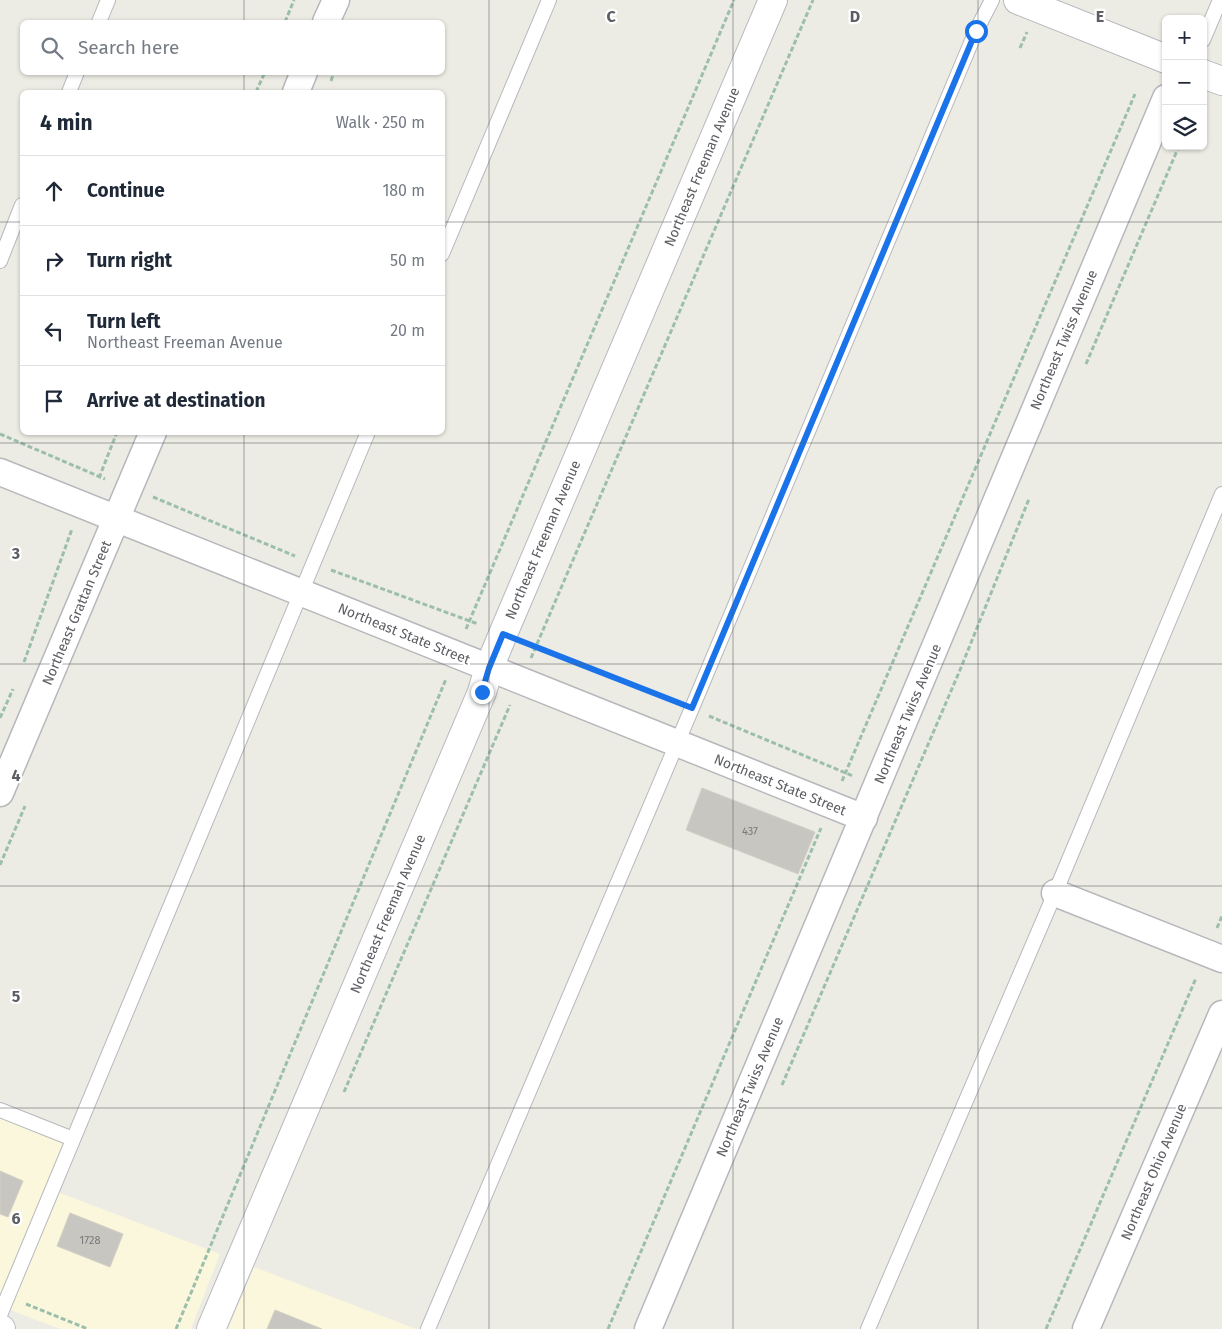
<!DOCTYPE html>
<html lang="en">
<head>
<meta charset="utf-8">
<style>
  :root { --surface:#fff; --page:#f2f2f3; --text:#1f2937; --muted:#747a83; --line:#e0e1e3 }
  body { margin:0; font-family:"Fira Sans",sans-serif; background:var(--page); color:var(--text) }
  .controls { position:absolute; right:15px; top:15px; display:grid; overflow:hidden; border-radius:8px; box-shadow:0 1px 4px #0004 }
  .controls button { width:45px; height:45px; display:grid; place-items:center; padding:0; border:0; border-bottom:1px solid var(--line); background:var(--surface); color:var(--text); font:25px sans-serif }
  .stop { position:absolute; width:15px; height:15px; margin:-11px; border:4px solid #1a73e8; border-radius:50%; background:#fff }
  .stop.end { background:#1a73e8; border-color:#fff; box-shadow:0 1px 5px #0008 }
  .list { margin:0; padding:0; list-style:none }
  h2 { display:flex; justify-content:space-between; align-items:center; height:65px; margin:0; padding:0 20px; font-size:21px }
  h2 small { font-size:16px; font-weight:400; color:var(--muted) }
  .list li { display:grid; grid-template-columns:32px 1fr auto; gap:15px; align-items:center; box-sizing:border-box; height:70px; padding:0 20px; border-top:1px solid var(--line) }
  .list b { display:block; font-size:19px; white-space:nowrap }
  .list p { margin:0; font-size:16px; white-space:nowrap; color:var(--muted) }
  .list em { font-size:16px; font-style:normal; color:var(--muted) }
  .icon { flex:none; width:28px; height:28px; fill:none; stroke:currentColor; stroke-width:2; stroke-linecap:round; stroke-linejoin:round }
  .map { position:relative; flex:none; width:1222px; height:1329px; overflow:hidden }
  .search { position:absolute; background:var(--surface); box-shadow:0 1px 4px #0004; left:20px; top:20px; width:425px; height:55px; display:flex; align-items:center; gap:12px; box-sizing:border-box; padding:0 18px; border-radius:8px; color:var(--muted); font-size:19px }
  .panel { position:absolute; background:var(--surface); box-shadow:0 1px 4px #0004; left:20px; top:90px; width:425px; height:345px; border-radius:8px }
  .map>svg:first-child { display:block }
</style>
</head>
<body>
<div class="map">
<svg width="1222" height="1329" viewBox="0 0 1222 1329">
  <rect width="100%" height="100%" fill="#edece4"/>
  <g fill="#faf7dc">
    <polygon points="0,1105 78,1136 55,1191 220,1254 191,1329 60,1329 0,1306"/>
    <polygon points="254,1267 416,1329 228,1329"/>
  </g>
  <g fill="#c8c6c0" stroke="#d1cfc3">
    <polygon points="702,788 815,832 798,874 686,830"/>
    <polygon points="0,1171 23,1181 8,1217 0,1214"/>
    <polygon points="70,1213 123,1234 110,1267 57,1246"/>
    <polygon points="275,1310 322,1329 267,1329"/>
  </g>
  <g fill="none" stroke-linecap="round" stroke-linejoin="round">
    <defs>
      <g id="lane">
        <polyline points="99,22 108,0"/>
        <polyline points="1203,40 1220,0"/>
        <polyline points="69,92 77,72"/>
        <polyline points="442,254 549,0"/>
        <polyline points="0,261 22,205"/>
        <polyline points="0,1110 73,1139"/>
        <polyline points="0,1315 368,432"/>
        <polyline points="428,1329 692,708 976,31 992,0"/>
        <polyline points="868,1329 1055,893 1222,494"/>
      </g>
      <g id="street">
        <polyline points="326,22 336,0"/>
        <polyline points="296,92 304,72"/>
        <polyline points="0,472 864,818"/>
        <polyline points="0,793 153,432"/>
        <polyline points="1055,893 1222,959"/>
        <polyline points="648,1329 1166,98"/>
        <polyline points="1086,1329 1222,1014"/>
      </g>
      <g id="secondary">
        <polyline points="1018,0 1166,59"/>
        <polyline points="1203,74 1222,81"/>
        <polyline points="0,1329 1,1329"/>
        <polyline points="211,1329 482,692 489,668 503,634 773,0"/>
      </g>
    </defs>
    <use href="#lane" stroke="#b6b8bc" stroke-width="16"/>
    <use href="#street" stroke="#b6b8bc" stroke-width="29"/>
    <use href="#secondary" stroke="#b7b9be" stroke-width="30"/>
    <g stroke="#9cbfab" stroke-width="3" stroke-dasharray="5 2.5" stroke-linecap="butt">
      <polyline points="285,22 294,0"/>
      <polyline points="1020,48 1027,32"/>
      <polyline points="331,81 334,72"/>
      <polyline points="256,92 265,72"/>
      <polyline points="1086,364 1179,146"/>
      <polyline points="0,434 105,479"/>
      <polyline points="99,478 117,432"/>
      <polyline points="153,497 295,556"/>
      <polyline points="331,570 478,624"/>
      <polyline points="466,629 734,0"/>
      <polyline points="528,643 673,701"/>
      <polyline points="531,658 813,0"/>
      <polyline points="24,662 72,529"/>
      <polyline points="709,716 853,776"/>
      <polyline points="0,718 13,689"/>
      <polyline points="842,781 1135,94"/>
      <polyline points="0,865 25,806"/>
      <polyline points="1217,928 1222,916"/>
      <polyline points="782,1085 960,670 1029,499"/>
      <polyline points="344,1092 510,705"/>
      <polyline points="26,1304 88,1329"/>
      <polyline points="176,1329 446,679"/>
      <polyline points="608,1329 821,828"/>
      <polyline points="1046,1329 1196,978"/>
    </g>
    <use href="#lane" stroke="#fff" stroke-width="14"/>
    <use href="#street" stroke="#fff" stroke-width="26"/>
    <use href="#secondary" stroke="#fff" stroke-width="28"/>
  </g>
  <g fill="none" stroke-linecap="round" stroke-linejoin="round">
    <polyline stroke="#1a73e8" stroke-width="6" points="482,692 489,668 503,634 692,708 976,31"/>
  </g>
  <path fill="none" stroke="#5c5e63" stroke-width="1" stroke-opacity="0.55" d="M 244,0 L 244,22M 489,0 L 489,1329M 733,0 L 733,1329M 978,0 L 978,1329M 244,72 L 244,92M 0,222 L 22,222M 442,222 L 1222,222M 244,432 L 244,1329M 0,443 L 1222,443M 0,664 L 1222,664M 0,886 L 1222,886M 0,1108 L 1222,1108"/>
  <g text-anchor="middle" dominant-baseline="central" stroke-width="4.5" stroke-linejoin="round" paint-order="stroke">
    <g font-size="11" fill="#77787a">
      <text x="750" y="831">437</text>
      <text x="90" y="1240">1728</text>
    </g>
    <g font-size="14" fill="#5c5e63" stroke="#fff">
      <text transform="translate(702 167) rotate(-67)">Northeast Freeman Avenue</text>
      <text transform="translate(1064 340) rotate(-67)">Northeast Twiss Avenue</text>
      <text transform="translate(543 540) rotate(-67)">Northeast Freeman Avenue</text>
      <text transform="translate(77 613) rotate(-67)">Northeast Grattan Street</text>
      <text transform="translate(404 634) rotate(22)">Northeast State Street</text>
      <text transform="translate(908 714) rotate(-67)">Northeast Twiss Avenue</text>
      <text transform="translate(780 785) rotate(22)">Northeast State Street</text>
      <text transform="translate(388 914) rotate(-67)">Northeast Freeman Avenue</text>
      <text transform="translate(750 1087) rotate(-67)">Northeast Twiss Avenue</text>
      <text transform="translate(1154 1172) rotate(-67)">Northeast Ohio Avenue</text>
    </g>
  </g>
  <g font-size="16" text-anchor="middle" font-weight="bold" fill="#5c5e63" stroke="#fff" stroke-width="4.5" stroke-linejoin="round" paint-order="stroke">
    <text x="611" y="22">C</text>
    <text x="855" y="22">D</text>
    <text x="1100" y="22">E</text>
    <text x="16" y="559">3</text>
    <text x="16" y="781">4</text>
    <text x="16" y="1002">5</text>
    <text x="16" y="1224">6</text>
  </g>
</svg>
<div class="controls">
<button>+</button>
<button>−</button>
<button><svg class="icon" aria-label="layers" viewBox="0 0 24 24"><path d="M12 4l9 5-9 5-9-5zM3 14l9 5 9-5"/></svg></button>
</div>
<div class="stop" style="left:976px;top:31px"></div>
<div class="stop end" style="left:482px;top:692px"></div>
<div class="search"><svg class="icon" aria-label="search" viewBox="0 0 24 24"><circle cx="10" cy="10" r="6"/><path d="M15 15l6 6"/></svg>Search here</div>
<section class="panel">
<h2>4 min<small>Walk · 250 m</small></h2>
<ul class="list">
<li><svg class="icon" aria-label="ahead" viewBox="0 0 24 24"><path d="M12 20V5M6 11l6-6 6 6"/></svg><div><b>Continue</b></div><em>180 m</em></li>
<li><svg class="icon" aria-label="right" viewBox="0 0 24 24"><path d="M7 20v-9h11M14 6l5 5-5 5"/></svg><div><b>Turn right</b></div><em>50 m</em></li>
<li><svg class="icon" aria-label="left" viewBox="0 0 24 24"><path d="M17 20v-9H6M10 6l-5 5 5 5"/></svg><div><b>Turn left</b><p>Northeast Freeman Avenue</p></div><em>20 m</em></li>
<li><svg class="icon" aria-label="arrive" viewBox="0 0 24 24"><path d="M6 21V4h12l-3 4 3 4H6"/></svg><div><b>Arrive at destination</b></div></li>
</ul>
</section>
</div>
</body>
</html>
